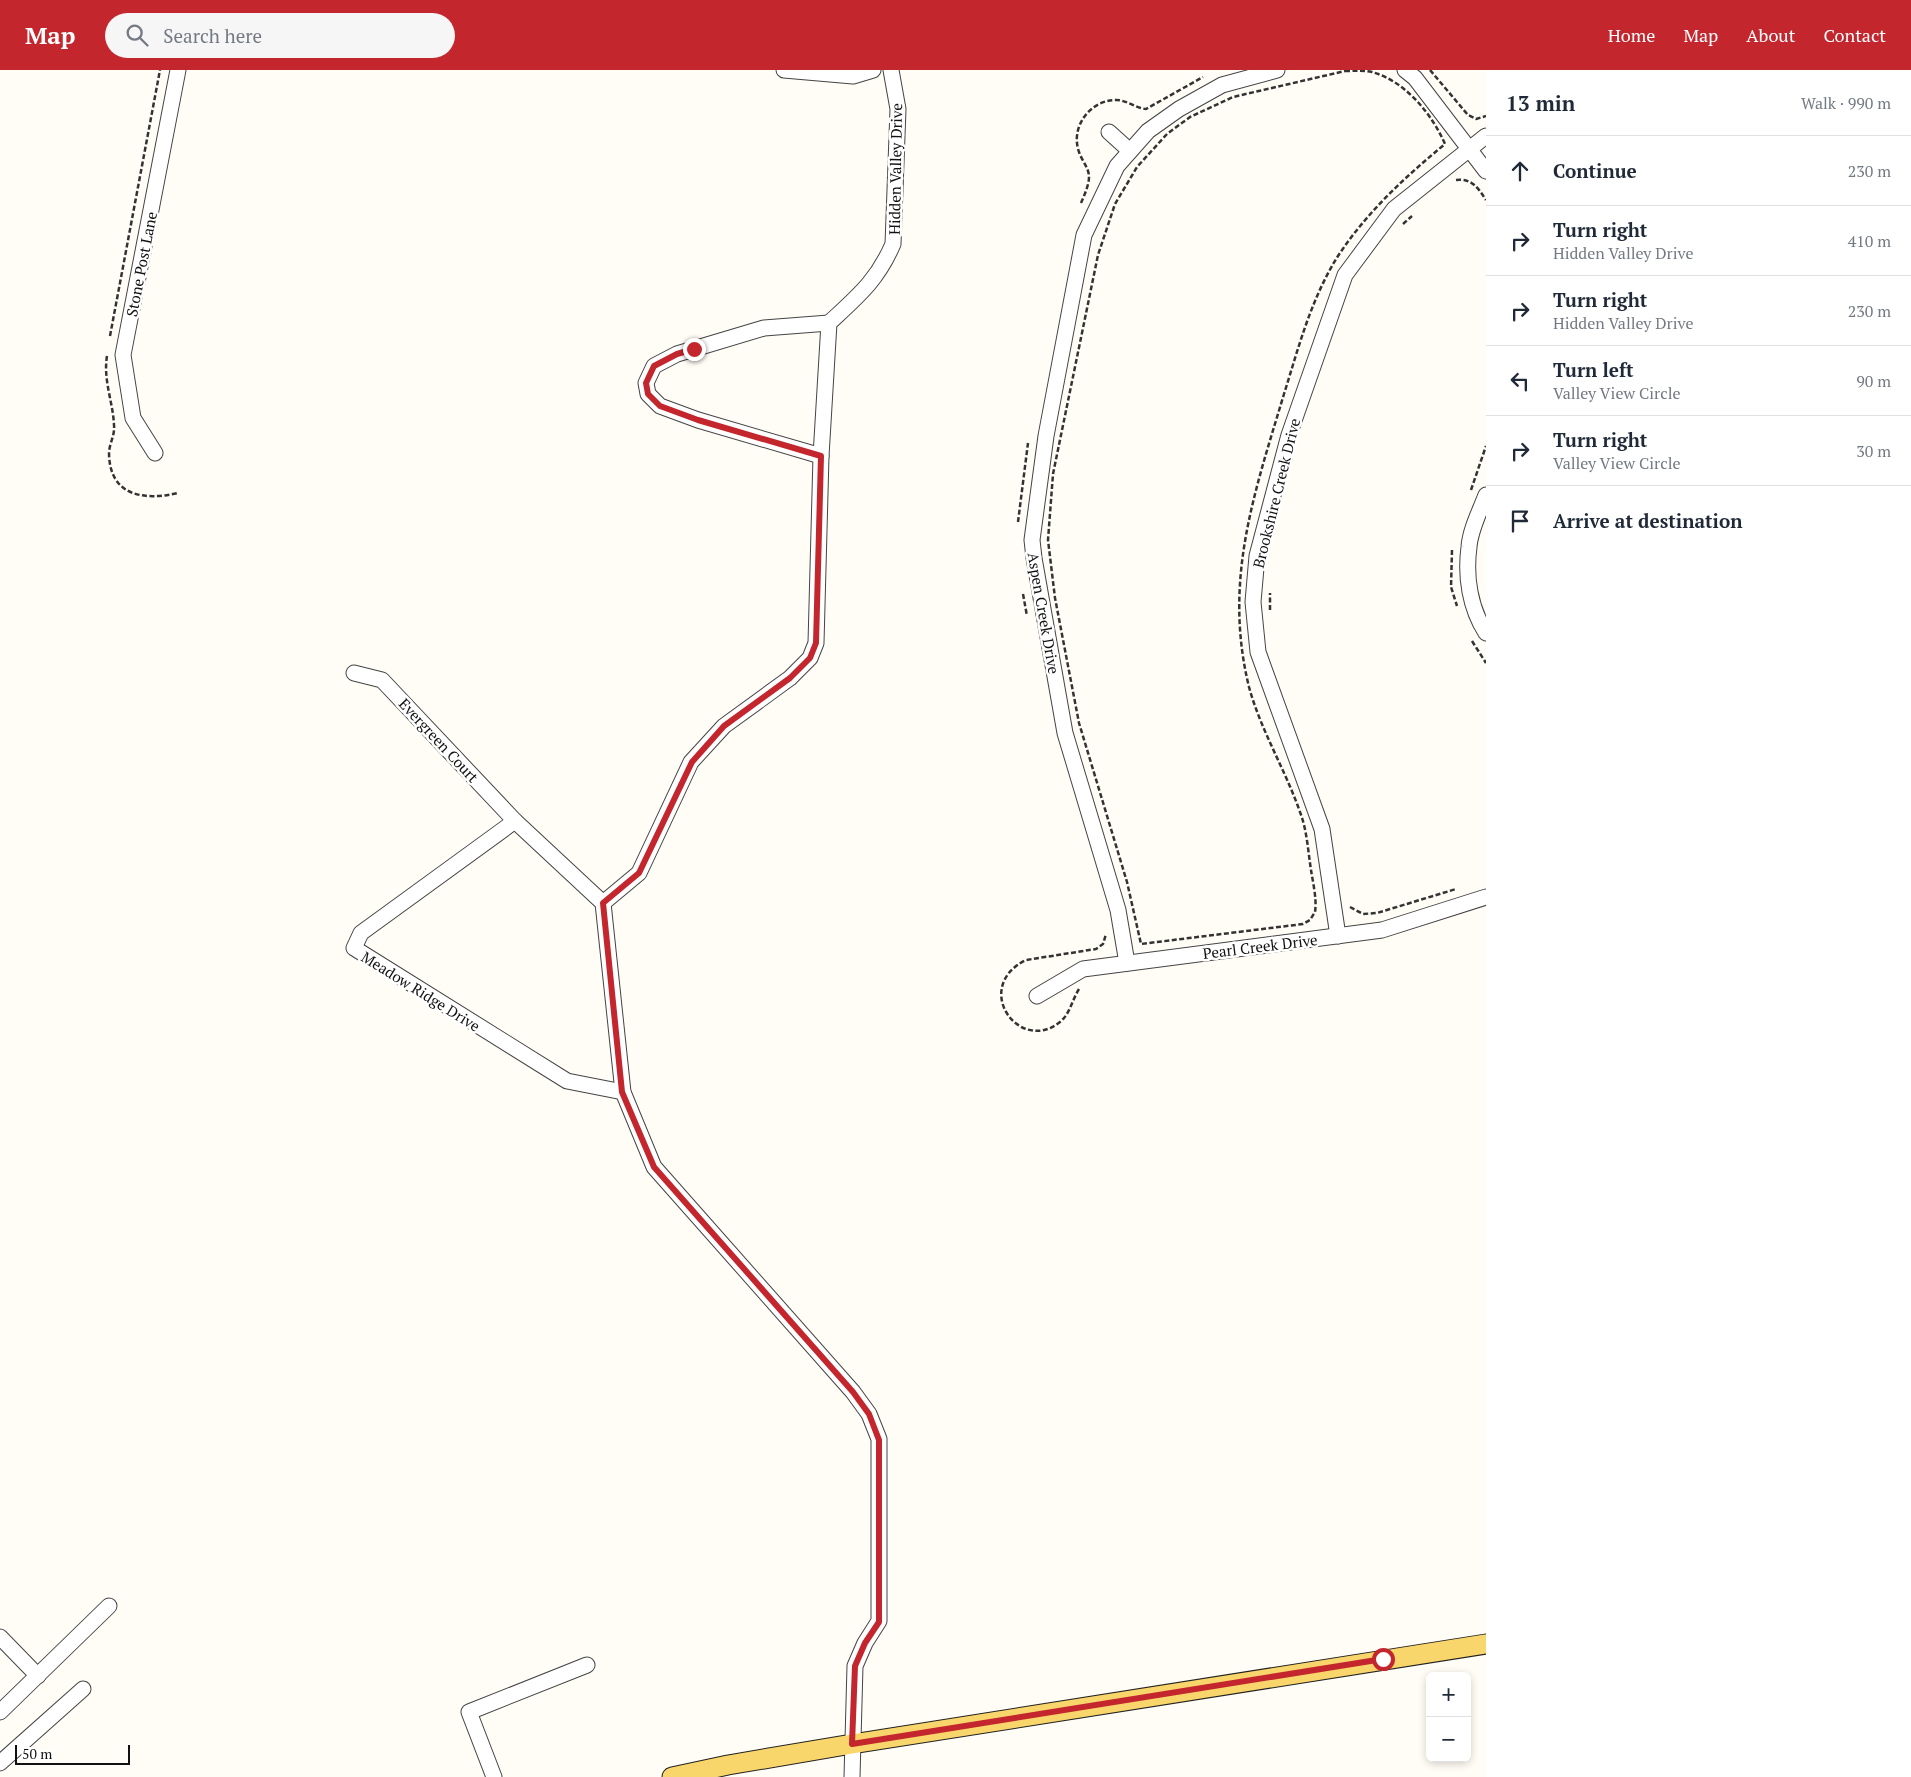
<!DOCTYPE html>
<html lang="en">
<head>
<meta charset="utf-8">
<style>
  :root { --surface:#fff; --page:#f6f6f7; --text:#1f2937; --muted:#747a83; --line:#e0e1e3; --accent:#c4262e }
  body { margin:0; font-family:"PT Serif",serif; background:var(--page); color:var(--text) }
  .controls { position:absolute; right:15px; bottom:15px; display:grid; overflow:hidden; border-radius:8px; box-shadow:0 2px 8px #0003 }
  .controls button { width:45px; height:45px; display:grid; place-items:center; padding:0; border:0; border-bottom:1px solid var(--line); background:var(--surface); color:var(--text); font:25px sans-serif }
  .scale { position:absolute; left:15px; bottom:12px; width:115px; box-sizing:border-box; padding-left:5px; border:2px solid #111; border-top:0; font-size:14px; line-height:18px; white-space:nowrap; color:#111; -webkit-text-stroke:4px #fff; paint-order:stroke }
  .stop { position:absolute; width:15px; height:15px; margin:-11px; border:4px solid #c4262e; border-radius:50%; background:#fff }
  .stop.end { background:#c4262e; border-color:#fff; box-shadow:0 1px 5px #0008 }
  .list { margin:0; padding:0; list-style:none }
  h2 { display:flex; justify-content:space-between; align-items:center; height:65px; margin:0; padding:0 20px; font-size:21px }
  h2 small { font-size:16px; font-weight:400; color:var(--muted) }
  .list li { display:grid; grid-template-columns:32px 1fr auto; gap:15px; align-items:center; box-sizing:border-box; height:70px; padding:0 20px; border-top:1px solid var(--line) }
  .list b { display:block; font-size:19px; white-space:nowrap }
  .list p { margin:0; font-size:16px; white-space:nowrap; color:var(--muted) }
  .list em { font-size:16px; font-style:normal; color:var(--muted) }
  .icon { flex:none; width:28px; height:28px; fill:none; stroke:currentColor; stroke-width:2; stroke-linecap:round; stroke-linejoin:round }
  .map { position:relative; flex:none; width:1486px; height:1707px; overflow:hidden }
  header { display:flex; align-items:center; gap:30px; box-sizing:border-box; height:70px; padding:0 25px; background:var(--accent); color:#fff }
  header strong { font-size:24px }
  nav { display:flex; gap:28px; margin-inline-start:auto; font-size:18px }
  .search { width:350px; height:45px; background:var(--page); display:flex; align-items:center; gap:12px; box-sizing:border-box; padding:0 18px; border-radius:28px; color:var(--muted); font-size:19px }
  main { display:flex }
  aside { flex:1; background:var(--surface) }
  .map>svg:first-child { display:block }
</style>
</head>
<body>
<header>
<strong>Map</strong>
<div class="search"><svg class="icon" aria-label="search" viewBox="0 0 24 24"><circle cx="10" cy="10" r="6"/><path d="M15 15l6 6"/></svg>Search here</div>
<nav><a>Home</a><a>Map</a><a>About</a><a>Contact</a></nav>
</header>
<main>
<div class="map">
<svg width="1486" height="1707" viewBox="0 0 1486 1707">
  <rect width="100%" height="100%" fill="#fffdf5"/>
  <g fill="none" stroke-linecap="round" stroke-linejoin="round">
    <defs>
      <g id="minor">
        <polyline points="784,0 853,6 873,0"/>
        <polyline points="1405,0 1415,8 1486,101"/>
        <polyline points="1109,62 1130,81"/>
        <polyline points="155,383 133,348 123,285 178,0"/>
        <polyline points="821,386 698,350 660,336 648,324 646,313 654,296 677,284 764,258 829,253"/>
        <path d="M 1486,425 C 1480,441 1470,460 1469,477 C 1465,507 1470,538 1486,563"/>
        <polyline points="354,603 382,610 515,751"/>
        <polyline points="603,833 623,1022 654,1097 853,1322 869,1344 879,1369 879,1551 865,1573 855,1596 852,1707"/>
        <path d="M 603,833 L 639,803 L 691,692 L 724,656 L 790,608 L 810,588 L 816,573 L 821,386 L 829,253 C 858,226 877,211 893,174 L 898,39 L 891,0"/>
        <polyline points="603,833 515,751 361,863 354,878 567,1011 623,1022"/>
        <polyline points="1338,866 1322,759 1258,582 1253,532 1257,486 1289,365 1345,205 1394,139 1486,66"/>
        <polyline points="1127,893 1118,840 1065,663 1034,488 1032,470 1046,366 1084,165 1117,96 1148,61 1179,39 1222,15 1277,0"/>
        <polyline points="1037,926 1083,899 1382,860 1486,827"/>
        <polyline points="0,1567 38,1606"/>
        <polyline points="0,1642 109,1536"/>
        <polyline points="0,1693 83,1619"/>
        <polyline points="494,1707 469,1642 587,1595"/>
      </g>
      <polyline id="major" points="672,1707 728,1695 852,1674 1486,1574"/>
    </defs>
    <use href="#minor" stroke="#444" stroke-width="17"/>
    <use href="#major" stroke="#222" stroke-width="21"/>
    <g stroke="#333" stroke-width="2.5" stroke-dasharray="5 2.5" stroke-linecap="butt">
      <polyline points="1430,0 1468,45 1476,49 1486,46"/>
      <path d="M 1345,1 C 1354,1 1363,0 1372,2 C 1405,11 1432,44 1445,74 C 1405,107 1367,142 1338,186 C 1311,229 1299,276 1284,324 C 1254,424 1223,511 1249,617 C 1261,661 1285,699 1300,742 C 1307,760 1308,781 1311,800 C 1313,813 1317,829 1315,842 L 1310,850 L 1303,854 L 1141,874 L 1127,812 L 1079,653 L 1055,528 L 1048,470 L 1053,404 L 1098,185 L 1115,134 L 1137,97 L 1167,64 L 1190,47 L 1233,27 Z"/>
      <path d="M 1456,110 C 1472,108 1478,118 1486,130"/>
      <path d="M 1081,133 C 1084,126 1089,115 1089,107 C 1089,98 1082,91 1079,82 C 1070,57 1090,30 1116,30 C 1127,30 1135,38 1146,39 L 1203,7"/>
      <polyline points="1403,154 1412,146"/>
      <polyline points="110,266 160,0"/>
      <path d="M 107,286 C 103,310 113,332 114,355 C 115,365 110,372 109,382 C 109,426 143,431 178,423"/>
      <polyline points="1471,420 1486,376"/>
      <polyline points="1018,452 1028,373"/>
      <polyline points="1452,480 1451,517 1457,536"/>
      <polyline points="1023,524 1027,546"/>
      <polyline points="1270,540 1270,523"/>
      <polyline points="1472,571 1486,593"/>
      <polyline points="1350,837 1363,844 1377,843 1456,819"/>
      <path d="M 1079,919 C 1072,930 1070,944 1060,952 C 1019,985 971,917 1026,890 L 1096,879 L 1103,874 L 1106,864"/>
    </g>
    <use href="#minor" stroke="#fff" stroke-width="15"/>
    <use href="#major" stroke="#f9d66b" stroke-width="19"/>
  </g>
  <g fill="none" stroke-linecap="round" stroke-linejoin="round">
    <polyline stroke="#c4262e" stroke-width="6" points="694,279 677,284 654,296 646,313 648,324 660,336 698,350 821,386 816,573 810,588 790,608 724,656 692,692 639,803 603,833 622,1022 654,1097 853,1322 869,1344 879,1370 879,1552 865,1573 855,1596 852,1674 1383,1589"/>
  </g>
  <g text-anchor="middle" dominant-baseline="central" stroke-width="5" stroke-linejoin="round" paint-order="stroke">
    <g font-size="15" fill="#111" stroke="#fff">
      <text transform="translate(895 99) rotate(-89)">Hidden Valley Drive</text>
      <text transform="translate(141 194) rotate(-79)">Stone Post Lane</text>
      <text transform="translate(1276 423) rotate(-76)">Brookshire Creek Drive</text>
      <text transform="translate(1044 543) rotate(80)">Aspen Creek Drive</text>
      <text transform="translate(439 670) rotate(47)">Evergreen Court</text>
      <text transform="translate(1260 876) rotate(-7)">Pearl Creek Drive</text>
      <text transform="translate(421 921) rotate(32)">Meadow Ridge Drive</text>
    </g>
  </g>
</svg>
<div class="controls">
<button>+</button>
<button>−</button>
</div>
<div class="scale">50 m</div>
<div class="stop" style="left:1383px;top:1589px"></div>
<div class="stop end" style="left:694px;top:279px"></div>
</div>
<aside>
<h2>13 min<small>Walk · 990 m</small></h2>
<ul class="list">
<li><svg class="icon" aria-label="ahead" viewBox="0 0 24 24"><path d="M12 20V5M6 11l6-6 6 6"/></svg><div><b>Continue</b></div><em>230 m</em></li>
<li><svg class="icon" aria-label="right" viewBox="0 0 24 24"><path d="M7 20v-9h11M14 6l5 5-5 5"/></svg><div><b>Turn right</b><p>Hidden Valley Drive</p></div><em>410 m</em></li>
<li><svg class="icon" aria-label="right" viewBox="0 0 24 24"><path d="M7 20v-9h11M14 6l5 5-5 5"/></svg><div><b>Turn right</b><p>Hidden Valley Drive</p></div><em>230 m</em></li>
<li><svg class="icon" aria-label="left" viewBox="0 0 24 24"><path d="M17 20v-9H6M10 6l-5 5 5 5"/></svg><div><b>Turn left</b><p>Valley View Circle</p></div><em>90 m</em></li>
<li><svg class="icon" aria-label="right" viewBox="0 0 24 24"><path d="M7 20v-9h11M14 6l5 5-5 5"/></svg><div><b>Turn right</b><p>Valley View Circle</p></div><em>30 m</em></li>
<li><svg class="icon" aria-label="arrive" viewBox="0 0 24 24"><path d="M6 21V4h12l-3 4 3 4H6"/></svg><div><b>Arrive at destination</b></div></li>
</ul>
</aside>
</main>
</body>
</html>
